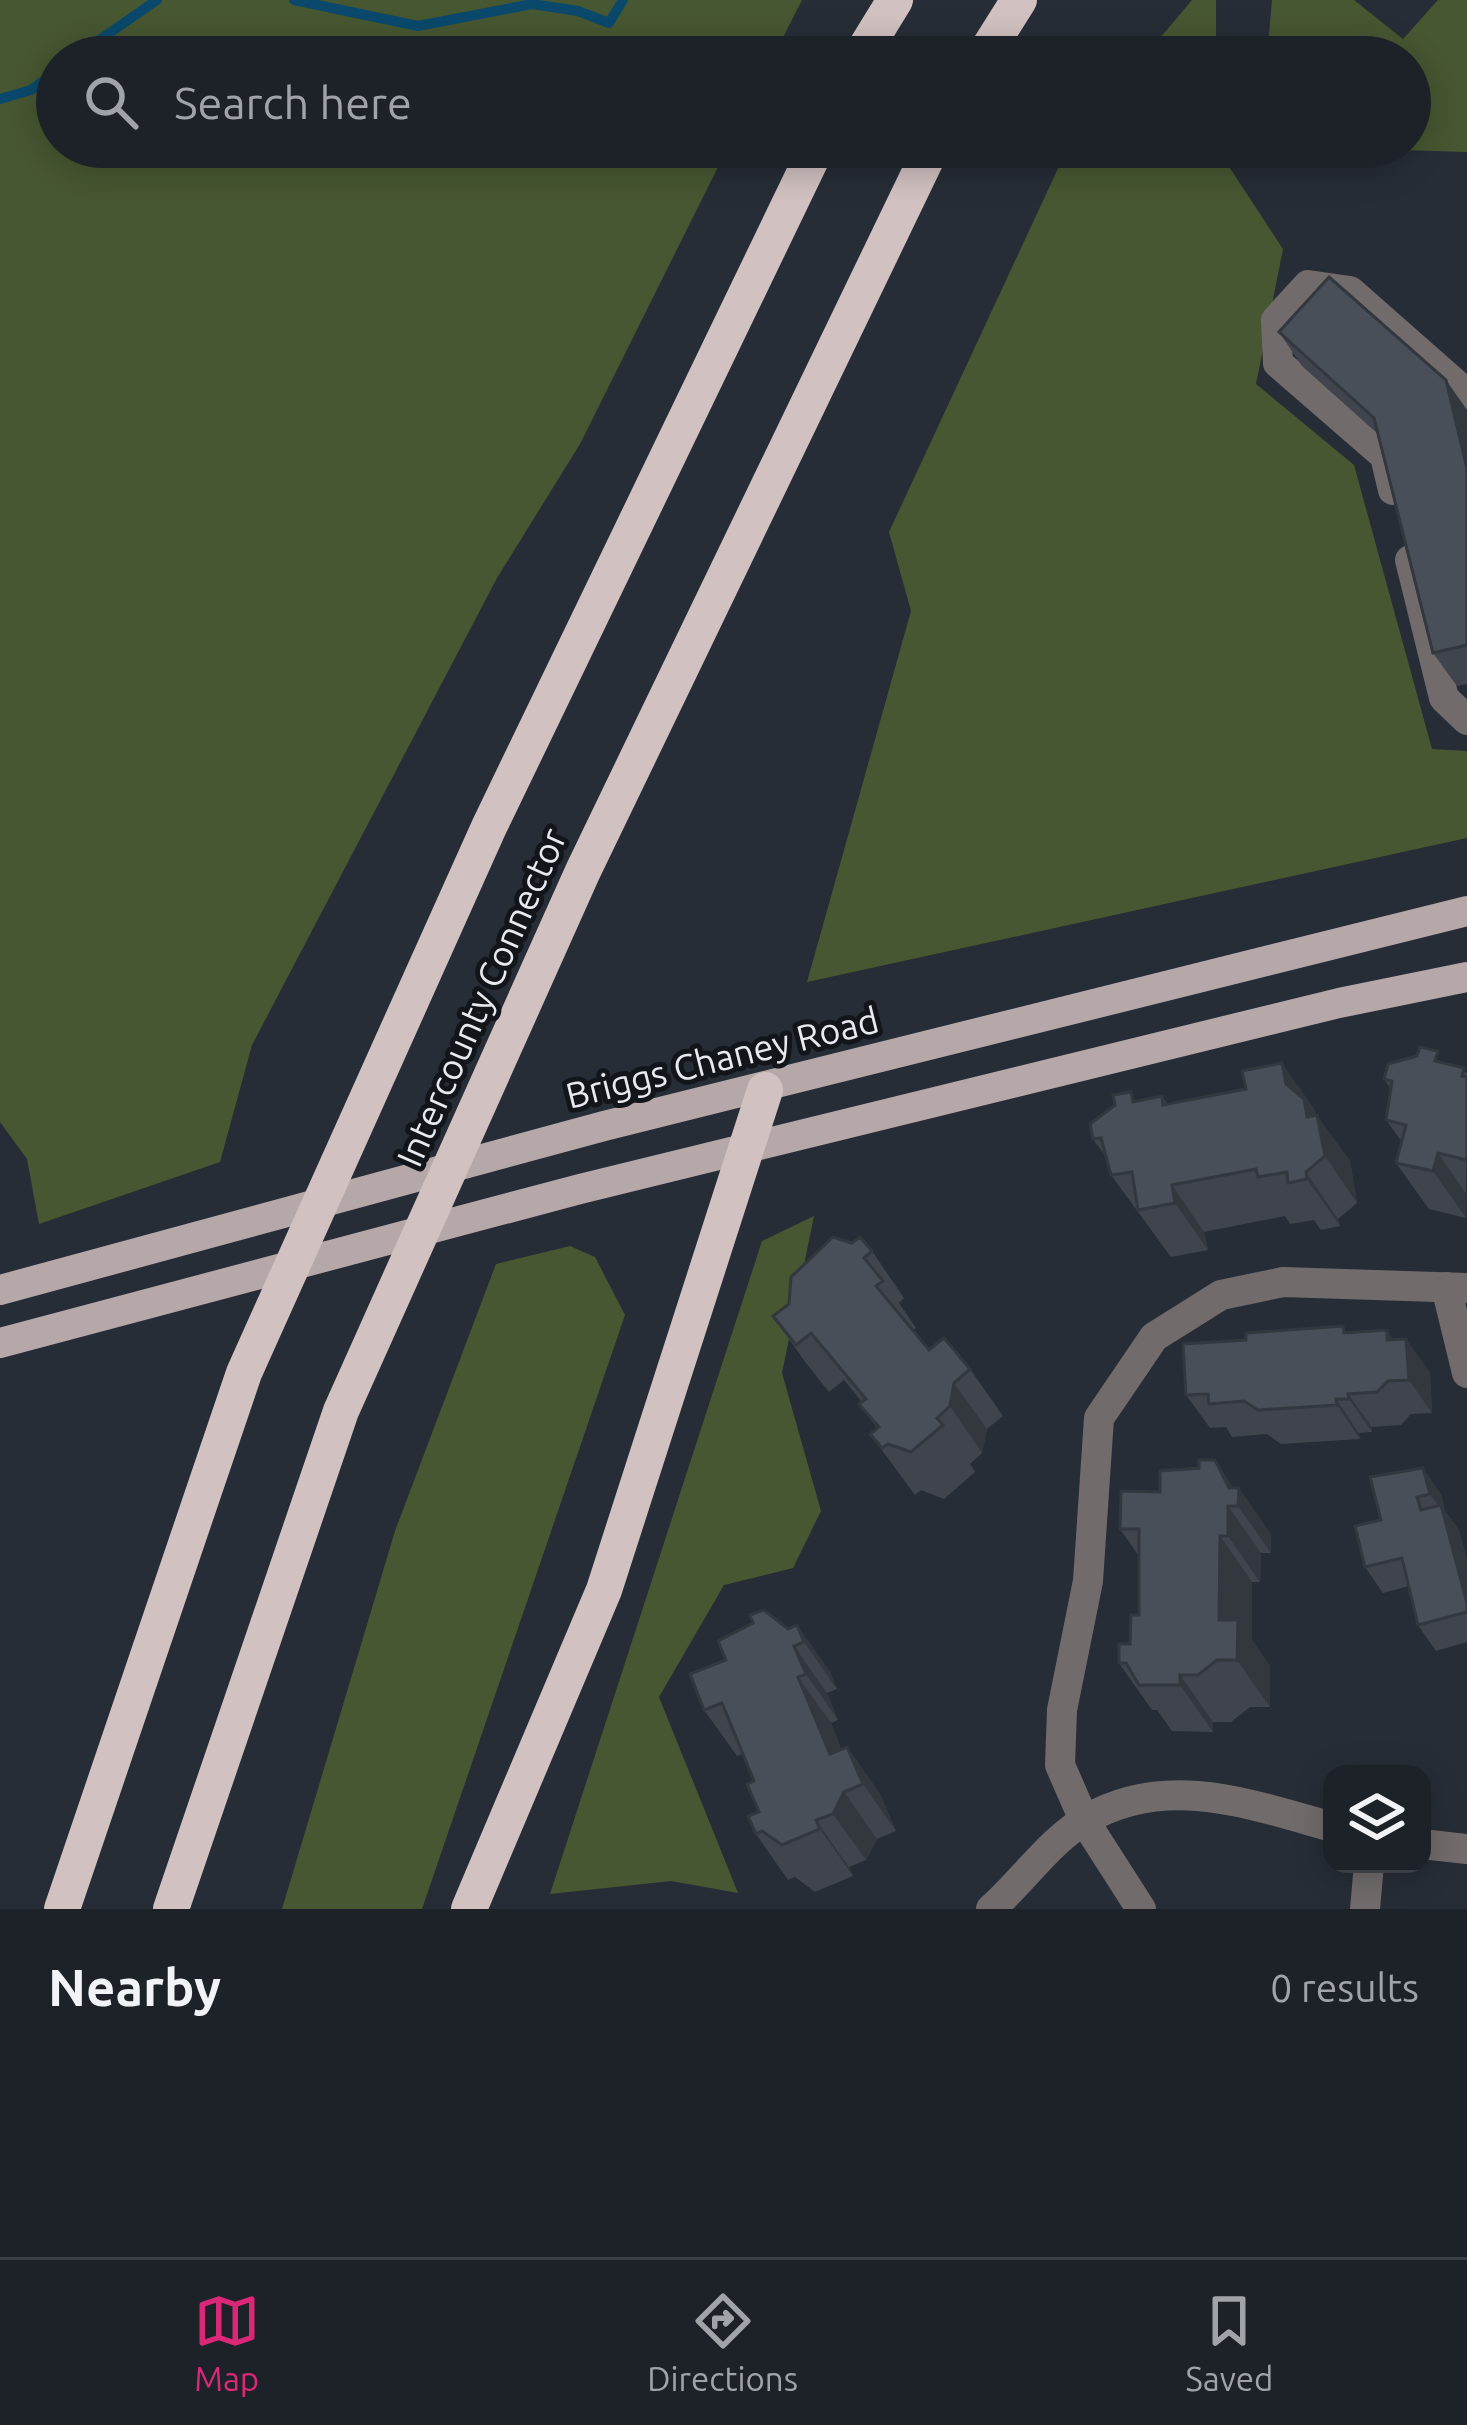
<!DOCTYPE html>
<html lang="en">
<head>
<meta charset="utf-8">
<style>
  :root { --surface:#1d2228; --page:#2a2f34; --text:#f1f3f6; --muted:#a0a4a8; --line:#3b3f45; --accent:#db2777 }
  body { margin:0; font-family:Ubuntu,sans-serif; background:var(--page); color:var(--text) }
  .controls { position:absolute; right:36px; bottom:36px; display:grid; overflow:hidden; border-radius:24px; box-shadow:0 6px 30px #0003 }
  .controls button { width:108px; height:108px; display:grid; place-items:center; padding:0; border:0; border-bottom:3px solid var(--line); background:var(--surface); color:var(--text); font:60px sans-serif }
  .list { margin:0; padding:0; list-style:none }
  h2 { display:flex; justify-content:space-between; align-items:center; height:156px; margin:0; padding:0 48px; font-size:51px }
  h2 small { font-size:39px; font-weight:400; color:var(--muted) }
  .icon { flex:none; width:66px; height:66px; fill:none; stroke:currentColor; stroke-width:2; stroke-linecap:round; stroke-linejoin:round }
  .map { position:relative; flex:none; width:1467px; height:1909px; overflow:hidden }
  .search { position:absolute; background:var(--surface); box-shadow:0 6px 30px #0003; left:36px; right:36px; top:36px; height:132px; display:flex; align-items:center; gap:30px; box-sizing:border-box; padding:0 42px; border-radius:66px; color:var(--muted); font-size:45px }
  .sheet { height:348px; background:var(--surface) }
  nav { display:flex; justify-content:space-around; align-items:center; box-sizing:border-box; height:168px; border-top:3px solid var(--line); background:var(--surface); font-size:33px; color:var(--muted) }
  nav a { display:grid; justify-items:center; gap:6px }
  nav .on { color:var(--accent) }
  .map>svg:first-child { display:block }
</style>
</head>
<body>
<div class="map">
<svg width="1467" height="1909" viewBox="0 0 1467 1909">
  <rect width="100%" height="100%" fill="#272d36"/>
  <g fill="#475731">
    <polygon points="0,0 802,0 773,57 57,57 57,147 728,147 580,444 497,578 252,1045 220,1162 39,1224 27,1159 0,1122"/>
    <polygon points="1192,0 1216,0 1216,57 1144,57"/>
    <polygon points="1272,0 1354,0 1403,39 1438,0 1467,0 1467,152 1337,148 1410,147 1410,57 1267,57"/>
    <polygon points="1068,147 1216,147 1283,249 1256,384 1354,465 1432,749 1467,751 1467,838 807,982 911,611 889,532"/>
    <polygon points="814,1216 782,1373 821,1511 793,1568 724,1585 659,1697 738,1893 671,1881 550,1894 762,1241"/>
    <polygon points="570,1246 595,1257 625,1315 422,1909 282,1909 395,1531 496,1264"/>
  </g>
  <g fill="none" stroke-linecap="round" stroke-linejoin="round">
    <g stroke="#0a496c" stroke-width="10">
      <polyline points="294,0 418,26 532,4 578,11 609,23 623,0"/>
      <polyline points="75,57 157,0"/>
      <polyline points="0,99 31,90 57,71"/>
    </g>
    <g stroke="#716b6b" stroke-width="30">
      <polyline points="1393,490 1385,456 1278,363 1276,320 1308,285 1350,291 1467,394"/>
      <polyline points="1410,560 1444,698 1467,720"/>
      <polyline points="1446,1287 1467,1373"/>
      <polyline points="1422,1844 1467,1849"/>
      <path d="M 991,1909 C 1022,1882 1051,1839 1087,1819 C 1167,1773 1250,1804 1332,1827"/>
      <polyline points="1141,1909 1084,1820 1060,1765 1062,1710 1088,1581 1099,1418 1154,1337 1221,1295 1283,1282 1467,1288"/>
      <polyline points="1365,1909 1369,1864"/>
    </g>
    <g stroke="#b6a8a9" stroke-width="30">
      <polyline points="0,1290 604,1126 1467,911"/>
      <polyline points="0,1343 580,1189 1339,1003 1467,977"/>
    </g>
    <g stroke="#d1c1c1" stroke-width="36">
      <polyline points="860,57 895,0"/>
      <polyline points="983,57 1019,0"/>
      <polyline points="62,1909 244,1373 489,827 817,147"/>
      <polyline points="171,1909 341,1411 583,871 932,147"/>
      <polyline points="469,1909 604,1590 765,1090"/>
    </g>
  </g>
  <g fill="#3f444d">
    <polygon points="1279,332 1467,410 1467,684 1457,686 1433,653 1378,434 1302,366"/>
    <polygon points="1447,1064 1467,1073 1466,1218 1429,1209 1396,1163 1402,1142 1386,1120 1391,1089 1384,1079"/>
    <polygon points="1162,1096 1167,1104 1315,1110 1315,1115 1350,1161 1357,1203 1338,1219 1340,1226 1321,1230 1314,1220 1290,1224 1285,1216 1204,1232 1208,1250 1171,1257 1111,1175 1107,1158 1093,1139 1138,1101"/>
    <polygon points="872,1251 904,1298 899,1303 916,1328 913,1330 929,1350 970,1369 1003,1416 987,1429 982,1453 970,1464 975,1472 944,1499 921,1490 915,1495 870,1434 877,1428 859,1404 862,1402 844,1380 829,1392 806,1363 773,1317 789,1304"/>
    <polygon points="1348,1333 1393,1340 1430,1372 1432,1413 1411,1414 1401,1425 1372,1427 1372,1432 1359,1433 1360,1439 1281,1444 1267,1434 1232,1437 1226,1427 1210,1428 1186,1395"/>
    <polygon points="1199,1468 1234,1488 1271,1534 1271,1553 1261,1553 1260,1582 1252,1582 1252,1640 1270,1666 1270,1707 1250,1707 1231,1722 1213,1722 1213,1732 1172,1731 1157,1710 1152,1710 1119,1663 1130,1644 1139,1615 1139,1556 1120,1529 1160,1492"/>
    <polygon points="1370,1477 1441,1494 1445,1511 1459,1530 1467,1560 1467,1642 1436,1651 1418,1625 1409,1586 1383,1593 1365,1567 1381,1520"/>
    <polygon points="797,1625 830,1672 837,1689 827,1693 838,1720 831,1723 841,1749 847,1747 880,1794 896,1831 877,1839 866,1860 849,1867 853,1876 815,1892 795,1877 788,1880 756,1834 759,1812 754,1781 743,1754 737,1756 704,1710 726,1660"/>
  </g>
  <g fill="#33373e">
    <polygon points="1446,380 1467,410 1467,469"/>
    <polygon points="1282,1063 1315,1110 1316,1116 1317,1115 1350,1161 1357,1203 1325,1156 1286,1084"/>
    <polygon points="1438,1153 1467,1195 1466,1218 1433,1171"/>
    <polygon points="1306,1172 1338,1219 1340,1226 1307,1179"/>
    <polygon points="1172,1185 1204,1232 1208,1250 1175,1203"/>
    <polygon points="1387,1330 1408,1360 1406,1339 1430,1372 1432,1413 1409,1380 1387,1340"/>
    <polygon points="954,1383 987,1429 982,1453 950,1406"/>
    <polygon points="1348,1394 1372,1427 1372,1432 1349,1399"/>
    <polygon points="1336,1399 1359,1433 1360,1439 1337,1405"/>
    <polygon points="1215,1460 1238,1495 1239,1488 1271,1534 1271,1553 1238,1506"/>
    <polygon points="1423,1468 1441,1494 1445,1511 1459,1530 1467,1560 1467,1603 1444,1514 1430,1494"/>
    <polygon points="1228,1506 1261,1553 1260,1582 1228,1536"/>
    <polygon points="1220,1536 1252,1582 1252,1640 1270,1666 1270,1707 1237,1660 1219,1620"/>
    <polygon points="797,1625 830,1672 837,1689 804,1642"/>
    <polygon points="794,1646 827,1693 838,1720 806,1674"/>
    <polygon points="1180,1675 1213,1722 1213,1732 1180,1685"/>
    <polygon points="798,1677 831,1723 857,1787 830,1754"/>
    <polygon points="847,1747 880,1794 896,1831 863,1784"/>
    <polygon points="844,1792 877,1839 866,1860 833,1814"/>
    <polygon points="816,1820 849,1867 853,1876 820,1829"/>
  </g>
  <g fill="#494f59" stroke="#33373e" stroke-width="3">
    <polygon points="1329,277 1446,380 1467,469 1467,645 1433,653 1374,418 1279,332"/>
    <polygon points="1420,1047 1438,1051 1435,1061 1464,1068 1462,1076 1467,1077 1467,1160 1438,1153 1433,1171 1396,1163 1406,1125 1386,1120 1392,1081 1384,1079 1388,1064 1417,1056"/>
    <polygon points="1282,1063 1286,1084 1304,1099 1307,1117 1317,1115 1325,1156 1306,1172 1307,1179 1288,1183 1287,1172 1258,1177 1256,1169 1172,1185 1175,1203 1138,1210 1132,1172 1111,1175 1101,1138 1093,1139 1090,1124 1115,1105 1113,1095 1131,1092 1133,1102 1162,1096 1163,1105 1246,1089 1242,1071"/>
    <polygon points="833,1237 852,1243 860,1237 872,1251 864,1258 883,1281 876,1286 929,1350 944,1338 970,1369 954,1383 950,1406 937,1418 943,1425 911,1452 888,1444 882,1448 870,1434 879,1427 859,1404 866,1399 811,1333 796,1345 773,1316 789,1304 791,1277"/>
    <polygon points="1343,1326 1344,1333 1387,1330 1387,1340 1406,1339 1409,1380 1388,1381 1377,1392 1348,1394 1349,1399 1336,1399 1337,1405 1258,1410 1244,1401 1209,1404 1208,1394 1186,1395 1183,1344 1246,1340 1246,1333"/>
    <polygon points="1199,1460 1215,1460 1229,1488 1239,1488 1238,1506 1228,1506 1228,1536 1220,1536 1219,1620 1238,1620 1237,1660 1217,1660 1198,1675 1180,1675 1180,1685 1139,1685 1126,1663 1119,1663 1119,1644 1130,1644 1131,1615 1139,1615 1139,1529 1120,1529 1121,1491 1160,1492 1160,1471 1199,1468"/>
    <polygon points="1423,1468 1430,1494 1417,1497 1421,1510 1441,1505 1467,1603 1467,1612 1418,1625 1402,1558 1365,1567 1355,1526 1381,1520 1370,1477"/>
    <polygon points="764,1610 788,1629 797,1625 804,1642 794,1646 806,1674 798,1677 830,1754 847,1747 863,1784 844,1792 833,1814 816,1820 820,1829 782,1845 762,1831 756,1834 748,1816 759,1812 747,1784 754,1781 722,1703 704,1710 690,1674 726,1660 718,1641 753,1623 750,1615"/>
  </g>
  <g text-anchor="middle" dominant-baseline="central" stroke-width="10" stroke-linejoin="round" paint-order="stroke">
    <g font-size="36" fill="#e7ebf1" stroke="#121519">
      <text transform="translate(481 997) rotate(-66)">Intercounty Connector</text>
      <text transform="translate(722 1057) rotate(-14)">Briggs Chaney Road</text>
    </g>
  </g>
</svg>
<div class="controls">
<button><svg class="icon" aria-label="layers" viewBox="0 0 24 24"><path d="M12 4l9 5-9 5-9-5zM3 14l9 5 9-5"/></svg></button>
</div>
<div class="search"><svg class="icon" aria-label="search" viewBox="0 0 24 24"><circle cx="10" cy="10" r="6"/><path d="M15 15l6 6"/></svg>Search here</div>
</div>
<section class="sheet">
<h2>Nearby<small>0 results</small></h2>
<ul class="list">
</ul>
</section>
<nav>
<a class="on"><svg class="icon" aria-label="map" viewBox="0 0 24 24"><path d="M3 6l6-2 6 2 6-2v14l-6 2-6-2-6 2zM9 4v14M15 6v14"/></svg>Map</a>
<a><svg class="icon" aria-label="directions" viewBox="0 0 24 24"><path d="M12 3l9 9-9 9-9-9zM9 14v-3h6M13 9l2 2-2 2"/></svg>Directions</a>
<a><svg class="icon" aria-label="saved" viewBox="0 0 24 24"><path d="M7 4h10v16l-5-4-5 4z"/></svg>Saved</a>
</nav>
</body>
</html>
